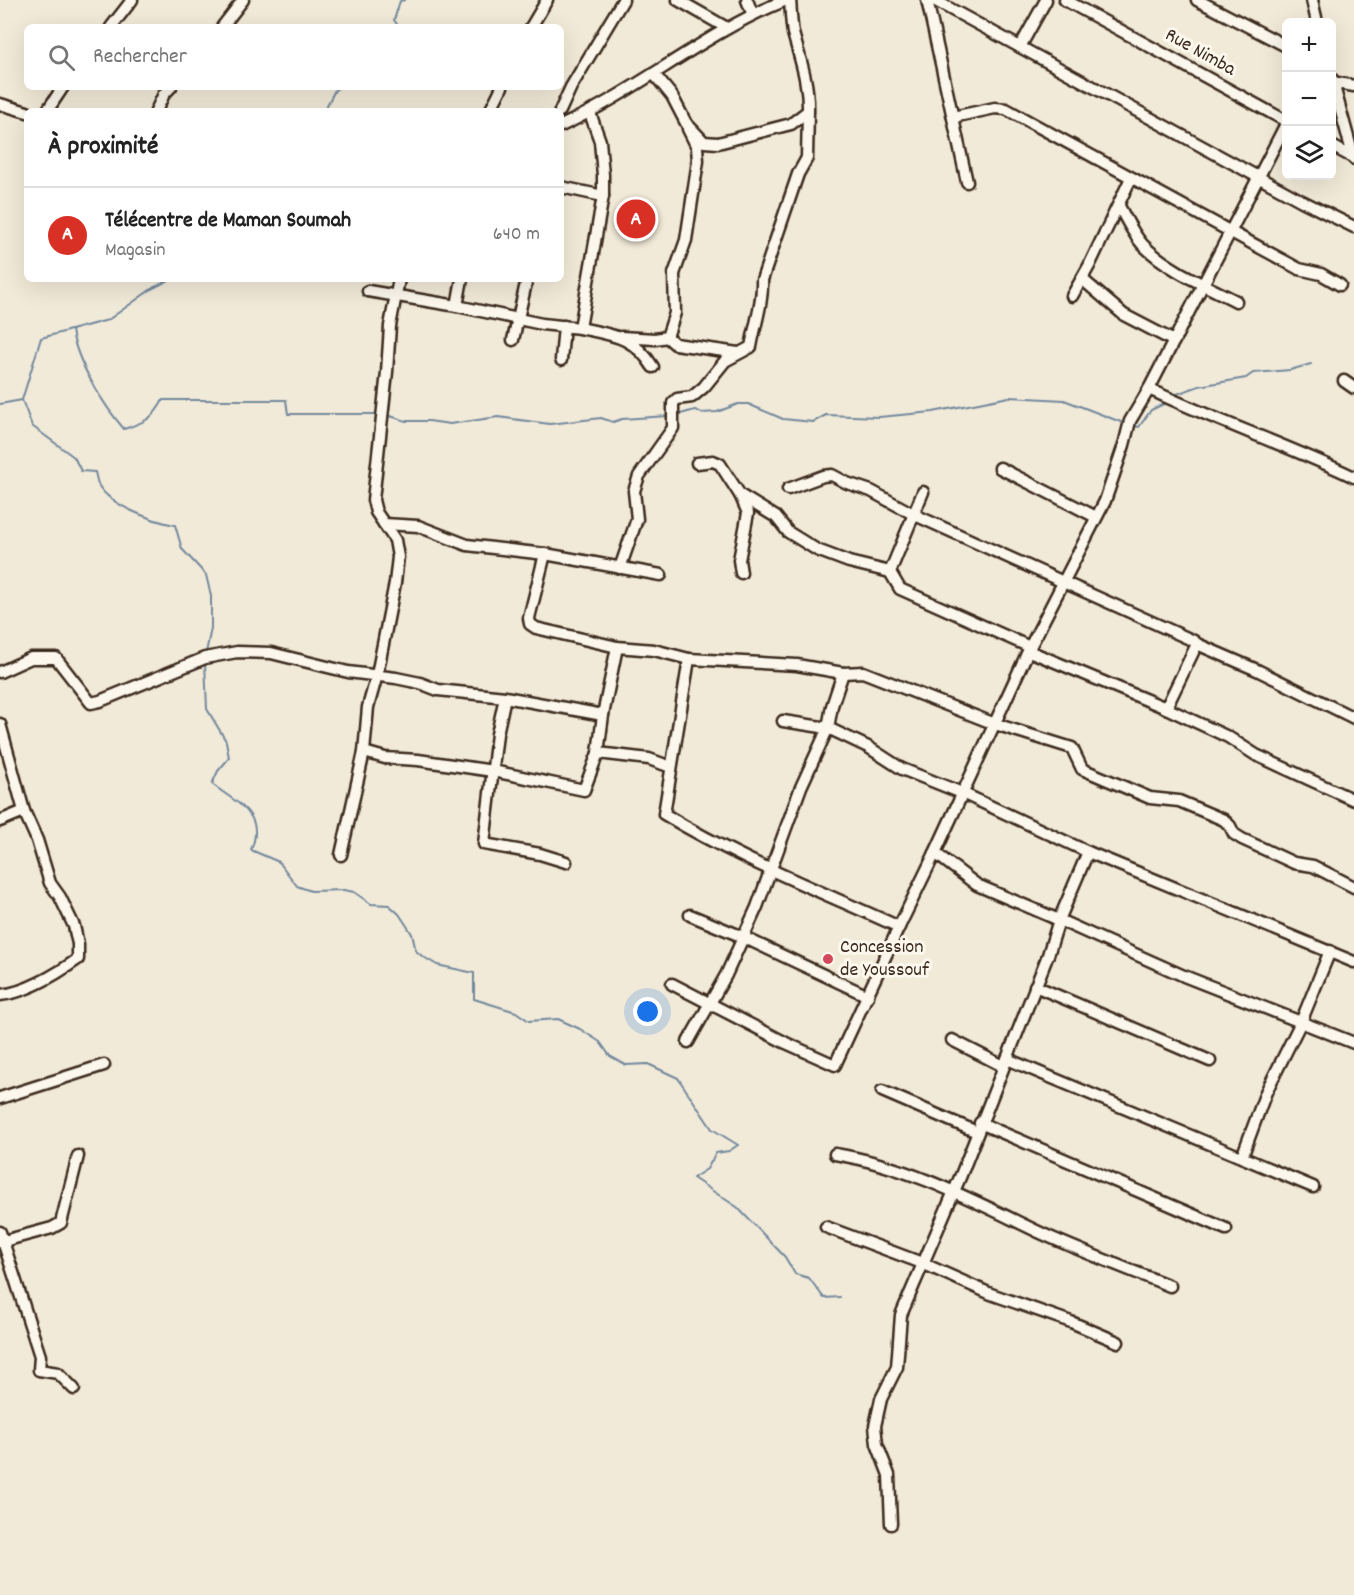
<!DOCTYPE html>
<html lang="fr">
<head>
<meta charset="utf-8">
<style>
  :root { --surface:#fff; --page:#f2f2f2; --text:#222; --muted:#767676; --line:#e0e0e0; --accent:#d93025 }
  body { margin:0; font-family:Dekko,sans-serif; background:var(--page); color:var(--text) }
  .controls { position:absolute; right:18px; top:18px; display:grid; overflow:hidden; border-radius:9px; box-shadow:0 6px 24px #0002 }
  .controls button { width:54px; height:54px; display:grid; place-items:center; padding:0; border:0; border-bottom:2px solid var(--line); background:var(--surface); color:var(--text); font:30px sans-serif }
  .you { position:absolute; left:648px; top:1012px; width:21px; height:21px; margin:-15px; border:4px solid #fff; border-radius:50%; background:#1a73e8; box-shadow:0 0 0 9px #1a73e833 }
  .badge { display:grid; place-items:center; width:39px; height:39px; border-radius:50%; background:var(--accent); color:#fff; font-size:20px; font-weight:700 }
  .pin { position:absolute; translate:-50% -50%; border:3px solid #fff; box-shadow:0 2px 6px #0006 }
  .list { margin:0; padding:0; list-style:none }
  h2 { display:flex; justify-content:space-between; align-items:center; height:78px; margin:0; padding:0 24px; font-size:26px }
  h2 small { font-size:20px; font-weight:400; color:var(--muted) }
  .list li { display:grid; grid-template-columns:39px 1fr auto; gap:18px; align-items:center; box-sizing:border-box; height:96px; padding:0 24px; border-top:2px solid var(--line) }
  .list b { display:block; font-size:22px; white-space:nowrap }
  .list p { margin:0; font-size:20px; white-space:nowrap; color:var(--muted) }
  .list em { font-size:20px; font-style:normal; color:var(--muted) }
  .icon { flex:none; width:33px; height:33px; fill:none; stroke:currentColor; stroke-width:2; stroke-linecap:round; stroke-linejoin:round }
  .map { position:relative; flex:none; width:1354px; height:1595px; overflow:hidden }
  .search { position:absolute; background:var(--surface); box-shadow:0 6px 24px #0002; left:24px; top:24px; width:540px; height:66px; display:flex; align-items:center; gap:15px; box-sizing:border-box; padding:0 21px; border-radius:9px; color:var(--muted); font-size:22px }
  .panel { position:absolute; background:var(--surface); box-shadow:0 6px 24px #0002; left:24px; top:108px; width:540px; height:174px; border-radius:9px }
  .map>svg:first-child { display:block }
</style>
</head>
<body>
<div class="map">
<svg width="1354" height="1595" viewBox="0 0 1354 1595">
  <rect width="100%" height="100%" fill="#f2ead8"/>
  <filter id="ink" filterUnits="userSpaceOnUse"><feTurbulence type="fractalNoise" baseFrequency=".0167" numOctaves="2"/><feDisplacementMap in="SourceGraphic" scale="12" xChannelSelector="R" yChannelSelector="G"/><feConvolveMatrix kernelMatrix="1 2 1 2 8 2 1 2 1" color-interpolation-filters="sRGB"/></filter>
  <g filter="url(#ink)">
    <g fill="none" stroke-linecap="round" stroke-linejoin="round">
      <g stroke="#72889d" stroke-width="2">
        <polyline points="399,27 394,20 400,1 405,0"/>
        <polyline points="324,111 335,90 340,87"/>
        <path d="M 72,330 C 76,361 104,406 124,429 C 145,422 153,419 163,400 L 286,400 L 288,414 L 378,414"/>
        <polyline points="1174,395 1199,386 1246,378 1253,373 1290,370 1311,364"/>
        <path d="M 22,400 L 32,426 L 74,457 L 81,471 L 95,472 C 96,476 97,482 99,486 C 111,506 153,521 175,525 L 182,549 L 206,575 L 211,596 L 211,628 L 206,653"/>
        <polyline points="0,404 22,400 41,338 108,320 153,288 171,279"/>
        <polyline points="387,415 406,421 429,421 450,424 498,417 550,424 601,418 613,422 622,419 668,416"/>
        <polyline points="677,415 695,410 702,413 717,412 738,404 748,404 783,419 813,422 826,415 879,417 933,412 1009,397 1064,400 1126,424"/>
        <polyline points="1131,425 1139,427 1151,410 1168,402"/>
        <path d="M 205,662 L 207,709 L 226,741 L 229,758 L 218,771 L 212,784 C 237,804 266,813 251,850 L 279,862 L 297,886 L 311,891 L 344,890 L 354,892 L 371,904 L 389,905 L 399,914 L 407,926 L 412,934 L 416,951 L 422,956 L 437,965 L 474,973 L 474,999 L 516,1012 L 529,1021 L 558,1019 L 580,1029 L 600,1042 L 610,1056 L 626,1065 L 648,1064 L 678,1078 L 712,1129 L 738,1145 L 729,1151 L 716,1153 L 707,1169 L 693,1178 L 737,1207 L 785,1257 L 795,1274 L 809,1278 L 824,1298 L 840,1297"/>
      </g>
      <defs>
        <g id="minor">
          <polyline points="678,0 727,28"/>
          <polyline points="747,0 752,13"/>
          <polyline points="927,0 967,182"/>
          <polyline points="934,0 1302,201 1354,227"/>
          <polyline points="1065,0 1286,121"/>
          <polyline points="1197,0 1286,46"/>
          <polyline points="1312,0 1317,22"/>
          <polyline points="111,27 132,0"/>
          <polyline points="222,27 243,0"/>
          <polyline points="531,27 547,0"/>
          <polyline points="1020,47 1046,0"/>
          <path d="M 654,74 L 672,96 L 686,123 L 704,142 L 718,143 L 791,124 L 808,111 C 809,83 800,59 793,33 C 791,22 791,11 790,0"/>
          <polyline points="1332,79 1354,159"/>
          <polyline points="1332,82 1354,86"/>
          <polyline points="0,104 27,112"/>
          <polyline points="47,111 63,87"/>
          <polyline points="156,111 164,94 171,87"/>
          <polyline points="490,111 502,87"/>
          <polyline points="560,111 571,87 623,0"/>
          <polyline points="953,117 995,108 1006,109 1299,269 1321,274 1340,285"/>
          <path d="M 561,126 C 639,90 706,32 786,0"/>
          <polyline points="1332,146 1354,158"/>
          <polyline points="561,187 603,196"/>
          <path d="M 1119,206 C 1126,219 1133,234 1143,245 C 1168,270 1205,285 1236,301"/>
          <polyline points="1082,279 1124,315 1174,341"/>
          <polyline points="368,291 457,306 542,324 580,328 603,196 603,175 600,141 590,113"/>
          <polyline points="1072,296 1089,266 1131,178"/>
          <polyline points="457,306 462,279"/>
          <path d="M 580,328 C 613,335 634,336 653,367"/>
          <polyline points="621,337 655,339 667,337 675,313 674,274 686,240 698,161 697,147 688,129"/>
          <polyline points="667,337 675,344 738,353"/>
          <polyline points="513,340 527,279"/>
          <polyline points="561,360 564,326"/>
          <polyline points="1344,381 1354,388"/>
          <path d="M 1149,389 C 1216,421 1287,445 1354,477"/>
          <polyline points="697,463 713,461 720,464 740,495 748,513 739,560 741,573"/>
          <polyline points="1000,468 1096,517"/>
          <polyline points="788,489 823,476 832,475 847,483 871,491 915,515 1194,641 1197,644 1257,670 1354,718"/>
          <polyline points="923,492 890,572 900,589 1030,647"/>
          <polyline points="740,495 776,517 788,532 817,550 849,562 890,572"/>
          <polyline points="384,524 418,526 467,545 545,554 661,575"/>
          <polyline points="545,554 529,618 530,624 536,628 617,647"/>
          <path d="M 620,568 L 637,519 L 634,491 L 639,476 L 673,428 L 673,403 L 677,399 L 692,397 L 704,387 L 725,361 L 751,347 C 755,324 763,303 762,280 L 798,174 L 807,158 L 808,111"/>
          <polyline points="1029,651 1166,708 1197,644"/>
          <path d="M 689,659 L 664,814 C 738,859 820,891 899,927 L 935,853"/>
          <polyline points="0,672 31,658 56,658 91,703 100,701 205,658 237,652 271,653 348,672 396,678 420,683 438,690 505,697 603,715"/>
          <polyline points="843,673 863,672 995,724 1072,748 1082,769 1150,798 1179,801 1224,820 1230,826 1234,834 1242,839 1294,863 1313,866 1354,887"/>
          <polyline points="505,697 497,734 484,844 540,854 566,862"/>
          <polyline points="1166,708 1228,737 1256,755 1354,800"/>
          <polyline points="783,721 828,728 868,747 902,769 962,793 1088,852 1354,962"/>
          <path d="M 0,724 L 24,811 L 37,840 L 50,883 L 60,897 L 74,926 L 78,944 L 78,959 C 57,974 25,993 0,995"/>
          <polyline points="364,752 385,758 418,760 493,771 584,790 598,753 603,715 617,647 654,650 689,659 797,665 843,673 832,706 828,728 801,787 757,907 726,975 688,1042"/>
          <polyline points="598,753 649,759 671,767"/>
          <polyline points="0,821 24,811"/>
          <polyline points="1088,852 1059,920 1184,976 1354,1043"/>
          <polyline points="341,855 364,752 368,707 377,675 395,583 398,557 395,540 376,512 373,500 387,372 390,326 399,279"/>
          <polyline points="690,915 743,937 868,996"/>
          <polyline points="672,984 786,1043 835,1065 899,927"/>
          <polyline points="1035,986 1210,1061"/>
          <polyline points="952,1040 1003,1066"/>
          <polyline points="1007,1059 1313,1187"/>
          <polyline points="882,1091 977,1132"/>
          <polyline points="0,1098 104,1065"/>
          <polyline points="980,1123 1226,1229"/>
          <path d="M 835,1154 C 909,1166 976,1202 1043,1234 C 1085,1253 1128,1269 1170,1286"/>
          <polyline points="1242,1157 1266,1092 1301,1022 1330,951"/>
          <polyline points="826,1227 922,1263 991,1294 1071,1322 1118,1342"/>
          <polyline points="0,1232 40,1356 39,1370 58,1373 74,1389"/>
          <polyline points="0,1242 52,1228 61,1223 78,1156"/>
          <polyline points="891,1524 889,1475 877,1444 875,1426 881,1399 897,1367 901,1315 961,1175 1048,955 1059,920 977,885 935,853 1030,647 1105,501 1124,445 1130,421 1149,389 1286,124"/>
        </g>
      </defs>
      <use href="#minor" stroke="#3b2a1e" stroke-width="15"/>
      <use href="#minor" stroke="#fbf7ec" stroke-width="10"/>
    </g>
  </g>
  <circle fill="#d1495b" stroke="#fbf7ec" stroke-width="2" cx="828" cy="959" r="6"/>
  <g text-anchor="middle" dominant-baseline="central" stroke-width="6" stroke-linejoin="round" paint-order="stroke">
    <g font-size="20" fill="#3b2a1e" stroke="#fbf7ec">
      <text transform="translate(1200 53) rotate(29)">Rue Nimba</text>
    </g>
    <g font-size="20" fill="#3b2a1e" stroke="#fbf7ec" text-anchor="start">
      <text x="840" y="948">Concession<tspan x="840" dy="23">de Youssouf</tspan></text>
    </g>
  </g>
</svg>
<div class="controls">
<button>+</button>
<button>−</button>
<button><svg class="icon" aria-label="layers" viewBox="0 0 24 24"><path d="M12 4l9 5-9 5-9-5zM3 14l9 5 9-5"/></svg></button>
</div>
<div class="you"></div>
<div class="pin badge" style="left:636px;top:219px">A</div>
<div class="search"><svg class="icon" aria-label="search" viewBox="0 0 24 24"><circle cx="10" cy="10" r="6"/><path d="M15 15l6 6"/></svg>Rechercher</div>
<section class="panel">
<h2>À proximité<small></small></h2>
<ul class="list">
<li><span class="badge">A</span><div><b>Télécentre de Maman Soumah</b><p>Magasin</p></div><em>640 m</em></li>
</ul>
</section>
</div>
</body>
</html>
